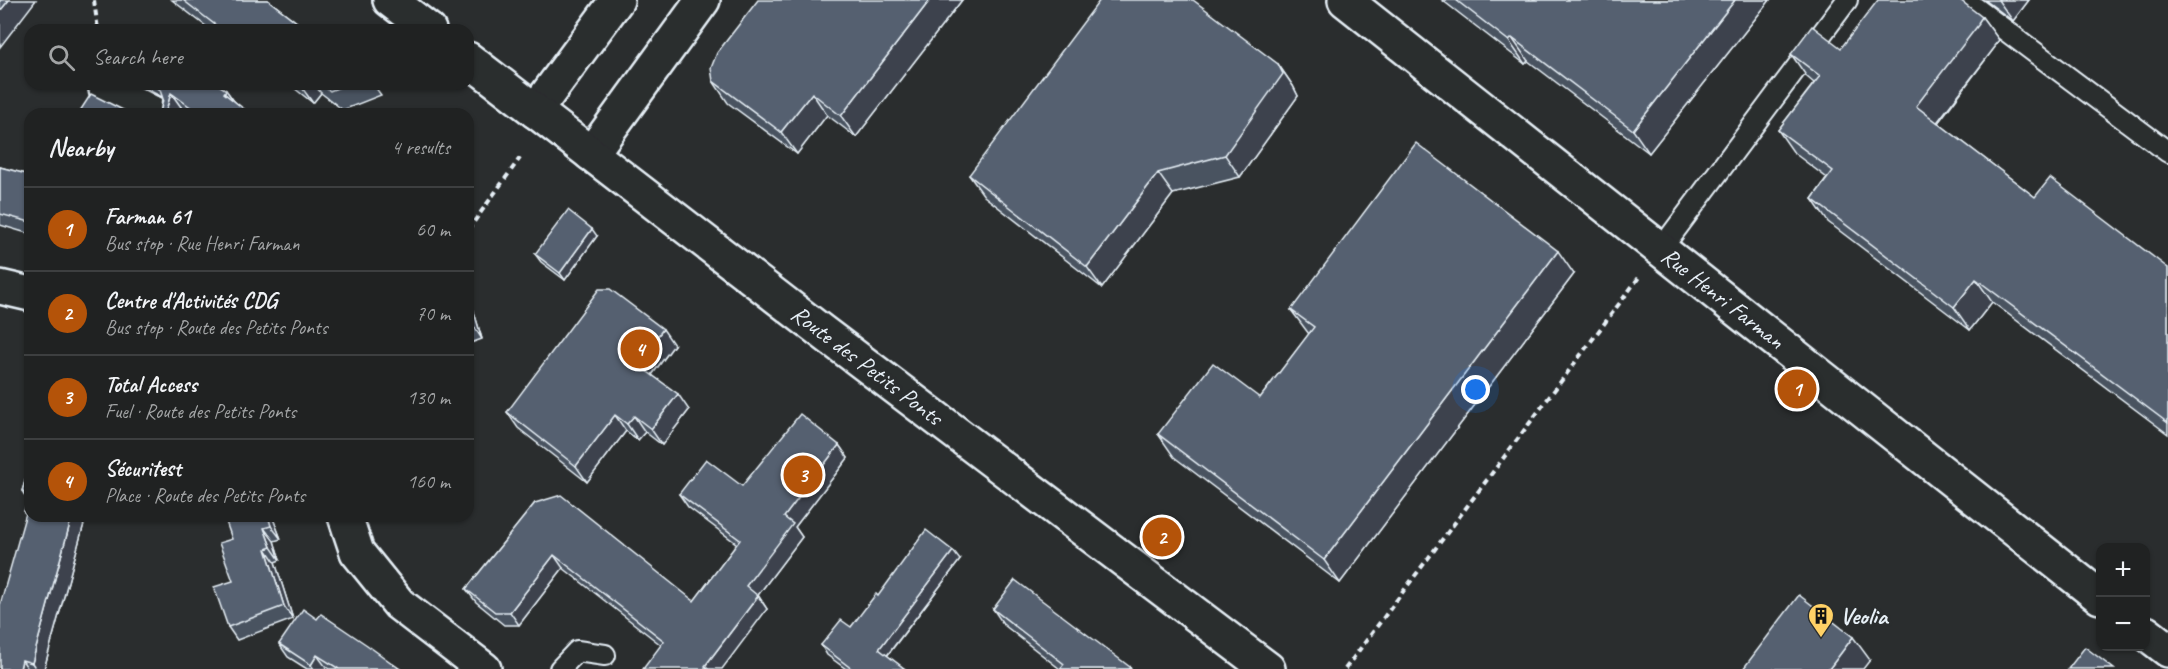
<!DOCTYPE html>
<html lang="en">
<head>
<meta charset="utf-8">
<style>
  :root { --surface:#202222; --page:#282a2a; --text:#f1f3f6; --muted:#a2a4a5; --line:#3d3f40; --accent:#b45309 }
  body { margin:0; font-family:Caveat,sans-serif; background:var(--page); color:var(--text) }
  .controls { position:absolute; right:18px; bottom:18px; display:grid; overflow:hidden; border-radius:12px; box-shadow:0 2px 4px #0004 }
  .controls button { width:54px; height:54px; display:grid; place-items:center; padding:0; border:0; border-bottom:2px solid var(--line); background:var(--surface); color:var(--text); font:30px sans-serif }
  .you { position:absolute; left:1476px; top:390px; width:21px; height:21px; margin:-15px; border:4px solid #fff; border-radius:50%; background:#1a73e8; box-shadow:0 0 0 9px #1a73e833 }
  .badge { display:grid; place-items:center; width:39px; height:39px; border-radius:50%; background:var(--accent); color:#fff; font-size:20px; font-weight:700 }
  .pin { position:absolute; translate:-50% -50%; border:3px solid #fff; box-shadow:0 2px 6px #0006 }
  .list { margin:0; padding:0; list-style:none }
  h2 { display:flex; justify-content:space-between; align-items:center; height:78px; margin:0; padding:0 24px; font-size:26px }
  h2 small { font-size:20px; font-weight:400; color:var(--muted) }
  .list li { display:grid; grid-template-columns:39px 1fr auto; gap:18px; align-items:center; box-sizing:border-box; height:84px; padding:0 24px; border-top:2px solid var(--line) }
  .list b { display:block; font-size:22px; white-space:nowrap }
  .list p { margin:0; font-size:20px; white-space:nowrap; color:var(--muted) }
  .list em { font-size:20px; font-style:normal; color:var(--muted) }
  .icon { flex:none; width:33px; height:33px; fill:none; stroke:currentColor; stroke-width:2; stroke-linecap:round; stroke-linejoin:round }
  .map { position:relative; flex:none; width:2168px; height:669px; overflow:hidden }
  .search { position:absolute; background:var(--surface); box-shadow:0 2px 4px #0004; left:24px; top:24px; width:450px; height:66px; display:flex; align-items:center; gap:15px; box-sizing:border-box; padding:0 21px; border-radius:18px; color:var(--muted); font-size:22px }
  .panel { position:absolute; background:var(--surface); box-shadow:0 2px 4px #0004; left:24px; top:108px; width:450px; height:414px; border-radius:18px }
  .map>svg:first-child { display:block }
</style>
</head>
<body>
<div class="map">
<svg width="2168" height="669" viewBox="0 0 2168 669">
  <rect width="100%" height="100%" fill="#2a2d2e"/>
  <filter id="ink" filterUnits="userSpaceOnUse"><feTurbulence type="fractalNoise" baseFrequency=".0167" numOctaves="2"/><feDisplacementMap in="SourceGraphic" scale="12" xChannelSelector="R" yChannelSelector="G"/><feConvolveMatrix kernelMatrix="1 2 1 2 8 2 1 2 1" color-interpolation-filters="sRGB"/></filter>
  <g filter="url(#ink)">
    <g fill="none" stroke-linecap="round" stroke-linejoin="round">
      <defs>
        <g id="service">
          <polyline points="1965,0 2168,152"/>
          <polyline points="1661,249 1847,0"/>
          <polyline points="560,669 577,651 605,655"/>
        </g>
        <g id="minor">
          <polyline points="1345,0 2100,597"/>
          <polyline points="106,89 154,114"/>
          <polyline points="535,111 617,0"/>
          <polyline points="591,154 703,0"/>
          <polyline points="0,287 30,294"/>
          <polyline points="345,516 357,552 399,604 484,669"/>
          <polyline points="2146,633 2168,650"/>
        </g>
        <g id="secondary">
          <polyline points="390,0 429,30"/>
          <polyline points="468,59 821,331 1268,669"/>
        </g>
      </defs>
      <use href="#service" stroke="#e8f1f8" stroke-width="24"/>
      <use href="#minor" stroke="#e8f1f8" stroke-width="38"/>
      <use href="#secondary" stroke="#e8f1f8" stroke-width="38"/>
      <g stroke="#e8f1f8" stroke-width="4" stroke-dasharray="6 4.5" stroke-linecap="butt">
        <polyline points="94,0 98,30"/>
        <polyline points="468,230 520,158"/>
        <polyline points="1345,669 1640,276"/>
      </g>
      <use href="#service" stroke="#2a2d2e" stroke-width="20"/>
      <use href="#minor" stroke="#2a2d2e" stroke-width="33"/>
      <use href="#secondary" stroke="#2a2d2e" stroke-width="33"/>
    </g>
    <g fill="#495360" stroke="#e8f1f8" stroke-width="1.5">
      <polygon points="172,0 268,0 307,30 211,30"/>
      <polygon points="962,0 856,137 827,115 797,154 728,103 713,81"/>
      <polygon points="1442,0 1770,0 1649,153 1528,61 1525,64"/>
      <polygon points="1985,0 2029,0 2013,21"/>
      <polygon points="1982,17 1999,40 1994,46 1995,47 1938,123 2035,197 2168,268 2168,434 1992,302 1970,330 1828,222 1812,199 1827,178 1794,153 1778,130 1814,83 1807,77 1791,54 1841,48"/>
      <polygon points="1278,64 1293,86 1298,96 1240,177 1173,194 1102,288 984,196 969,175"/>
      <polygon points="137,84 217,84 226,90 233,100 248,114 190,114 181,107 179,114 156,114 161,109 162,97"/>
      <polygon points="289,84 373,84 381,95 343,110 321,93 313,103"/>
      <polygon points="0,167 30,175 30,234 0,225"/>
      <polygon points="597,236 565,280 541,262 535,254"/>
      <polygon points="1574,274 1340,583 1174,457 1158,434 1260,398 1309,334 1291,310"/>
      <polygon points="468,292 482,339 468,344"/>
      <polygon points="674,345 652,375 689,410 662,445 645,432 638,440 626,431 587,482 518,428 507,412"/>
      <polygon points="839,445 848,458 795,527 802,537 758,595 767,609 661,645 563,568 519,625 504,625 476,602 466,589 535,503 694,601 737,544 688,507 679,494 742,486"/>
      <polygon points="30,466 30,516 82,516 85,520 44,669 0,669 26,514 24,512 27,499 22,491"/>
      <polygon points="272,516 281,539 274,541 280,560 275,562 293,619 237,640 228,627 233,581 232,539"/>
      <polygon points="960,560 887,656 905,669 846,669 827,655 821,645 851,627 878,596"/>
      <polygon points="993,609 1130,667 1131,669 1060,669 1004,625"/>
      <polygon points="317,619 400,669 329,669 326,667 325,669 307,669 288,657 279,644"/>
    </g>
    <g fill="#3c434e" stroke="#e8f1f8" stroke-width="1.5">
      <polygon points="9,0 36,0 0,47 0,11"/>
      <polygon points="930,0 962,0 856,137 841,116"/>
      <polygon points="1735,0 1770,0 1649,153 1633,130"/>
      <polygon points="1998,0 2029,0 2013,21"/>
      <polygon points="1982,17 1999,40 1994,46 1995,47 1932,129 1916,106"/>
      <polygon points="1512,38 1528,61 1525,64 1509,41"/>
      <polygon points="1278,64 1293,86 1298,96 1240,177 1225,155"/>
      <polygon points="301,84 314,84 321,93 313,103 300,85"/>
      <polygon points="226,90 236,104 224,93"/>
      <polygon points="171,93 181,107 179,114 165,114"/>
      <polygon points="812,93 827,115 797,154 781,132"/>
      <polygon points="244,109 248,114 240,114"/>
      <polygon points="1158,173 1173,194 1102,288 1087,267"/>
      <polygon points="592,229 597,236 565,280 560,273"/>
      <polygon points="1558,251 1574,274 1340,583 1324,560"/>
      <polygon points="1976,279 1992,302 1970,330 1954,307"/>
      <polygon points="468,292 482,339 473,325 468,310"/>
      <polygon points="663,329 674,345 648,380 637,364"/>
      <polygon points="678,394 689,410 662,445 651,429"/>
      <polygon points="615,415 626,431 587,482 576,466"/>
      <polygon points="634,416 645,432 638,440 627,424"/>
      <polygon points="839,445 848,458 795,527 802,537 755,599 746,586 784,517"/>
      <polygon points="72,516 82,516 85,520 44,669 36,669 32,663"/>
      <polygon points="268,516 272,516 281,539 271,526"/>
      <polygon points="264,528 274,541 280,560 271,547"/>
      <polygon points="266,549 275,562 293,619 284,606"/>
      <polygon points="953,551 960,560 885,658 879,649"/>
      <polygon points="554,555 563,568 519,625 510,612"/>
      <polygon points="758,596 767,609 722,669 707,669 705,666"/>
      <polygon points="1853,637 1870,660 1863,669 1829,669"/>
      <polygon points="317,655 326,667 325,669 314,669 311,665"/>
      <polygon points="22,660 28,669 20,669"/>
    </g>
    <g fill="#556070" stroke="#e8f1f8" stroke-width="1.5">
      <polygon points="0,0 9,0 0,11"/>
      <polygon points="183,0 268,0 307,30 222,30"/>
      <polygon points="758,0 930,0 841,116 812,93 781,132 713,81 711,68 717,53"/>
      <polygon points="1100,0 1193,0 1278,64 1283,74 1225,155 1158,173 1087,267 969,175"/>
      <polygon points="1456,0 1735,0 1633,130 1512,38 1509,41"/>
      <polygon points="1878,0 1960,0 1982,17 1978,23 1979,24 1916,106 2035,197 2050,178 2168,268 2168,423 1976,279 1954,307 1812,199 1833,171 1778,130 1820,76 1791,54 1812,26 1841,48"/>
      <polygon points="77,27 78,30 52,30"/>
      <polygon points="154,84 217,84 226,90 224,93 244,109 240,114 200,114 171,93 165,114 156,114 161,109 163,99 160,90"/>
      <polygon points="320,84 348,84 330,91"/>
      <polygon points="91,94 131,114 78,114"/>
      <polygon points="1416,143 1558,251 1324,560 1158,434 1213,363 1260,398 1314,327 1291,310"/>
      <polygon points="0,167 30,175 30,222 0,214"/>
      <polygon points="568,210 592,229 560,273 535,254"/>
      <polygon points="599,289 610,289 663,329 637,364 678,394 651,429 634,416 627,424 615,415 576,466 507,412"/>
      <polygon points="468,310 473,325 468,327"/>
      <polygon points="800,414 839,445 784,517 793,524 746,586 758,596 705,666 708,669 643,669 664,641 554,555 510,612 495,612 466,589 535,503 561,495 694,601 740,540 679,494 706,459 742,486"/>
      <polygon points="30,466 30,516 72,516 32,663 22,660 20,669 0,669 0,605 26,513 24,512 29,493 22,491"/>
      <polygon points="224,516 268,516 271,526 264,528 271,547 266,549 284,606 228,627 214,587 233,581 219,543 232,539"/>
      <polygon points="926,530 953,551 879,649 905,669 852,669 821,645 841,620 851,627 876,594 878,596"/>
      <polygon points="1015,580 1130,667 1128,669 1060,669 1064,664 993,609"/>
      <polygon points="1799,595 1853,637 1829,669 1743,669"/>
      <polygon points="303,609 317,619 321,614 367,645 400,669 339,669 317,655 311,665 279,644"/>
      <polygon points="2085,647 2114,669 2068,669"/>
    </g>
  </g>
  <defs>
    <symbol id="building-pin" viewBox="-11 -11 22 30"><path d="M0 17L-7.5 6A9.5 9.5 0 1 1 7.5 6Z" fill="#ffd166" stroke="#2a2d2e"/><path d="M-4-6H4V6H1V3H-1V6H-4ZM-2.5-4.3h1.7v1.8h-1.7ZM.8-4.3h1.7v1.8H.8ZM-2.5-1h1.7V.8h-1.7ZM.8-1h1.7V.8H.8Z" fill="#111"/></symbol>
  </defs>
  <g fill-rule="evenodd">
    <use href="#building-pin" x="1806" y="601" width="30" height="40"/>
  </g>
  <g text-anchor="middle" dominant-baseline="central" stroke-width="6" stroke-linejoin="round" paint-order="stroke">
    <g font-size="24" fill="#e8f1f8" stroke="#2a2d2e">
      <text transform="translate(1723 298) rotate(38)">Rue Henri Farman</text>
      <text transform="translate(867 365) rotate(37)">Route des Petits Ponts</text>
    </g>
    <g font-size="24" font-weight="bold" fill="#e8f1f8" stroke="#2a2d2e" text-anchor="start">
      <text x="1840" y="616">Veolia</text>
    </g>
  </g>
</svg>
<div class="controls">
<button>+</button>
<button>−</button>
</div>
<div class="you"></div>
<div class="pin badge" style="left:1797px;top:389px">1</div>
<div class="pin badge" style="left:1162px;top:537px">2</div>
<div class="pin badge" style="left:803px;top:475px">3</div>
<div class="pin badge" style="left:640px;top:349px">4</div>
<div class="search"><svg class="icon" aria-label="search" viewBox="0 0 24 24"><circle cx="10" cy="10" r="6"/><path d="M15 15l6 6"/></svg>Search here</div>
<section class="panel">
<h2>Nearby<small>4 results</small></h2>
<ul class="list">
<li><span class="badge">1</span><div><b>Farman 61</b><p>Bus stop · Rue Henri Farman</p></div><em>60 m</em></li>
<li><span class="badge">2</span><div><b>Centre d'Activités CDG</b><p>Bus stop · Route des Petits Ponts</p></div><em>70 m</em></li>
<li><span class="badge">3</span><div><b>Total Access</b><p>Fuel · Route des Petits Ponts</p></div><em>130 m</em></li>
<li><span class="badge">4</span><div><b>Sécuritest</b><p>Place · Route des Petits Ponts</p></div><em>160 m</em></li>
</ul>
</section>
</div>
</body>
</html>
